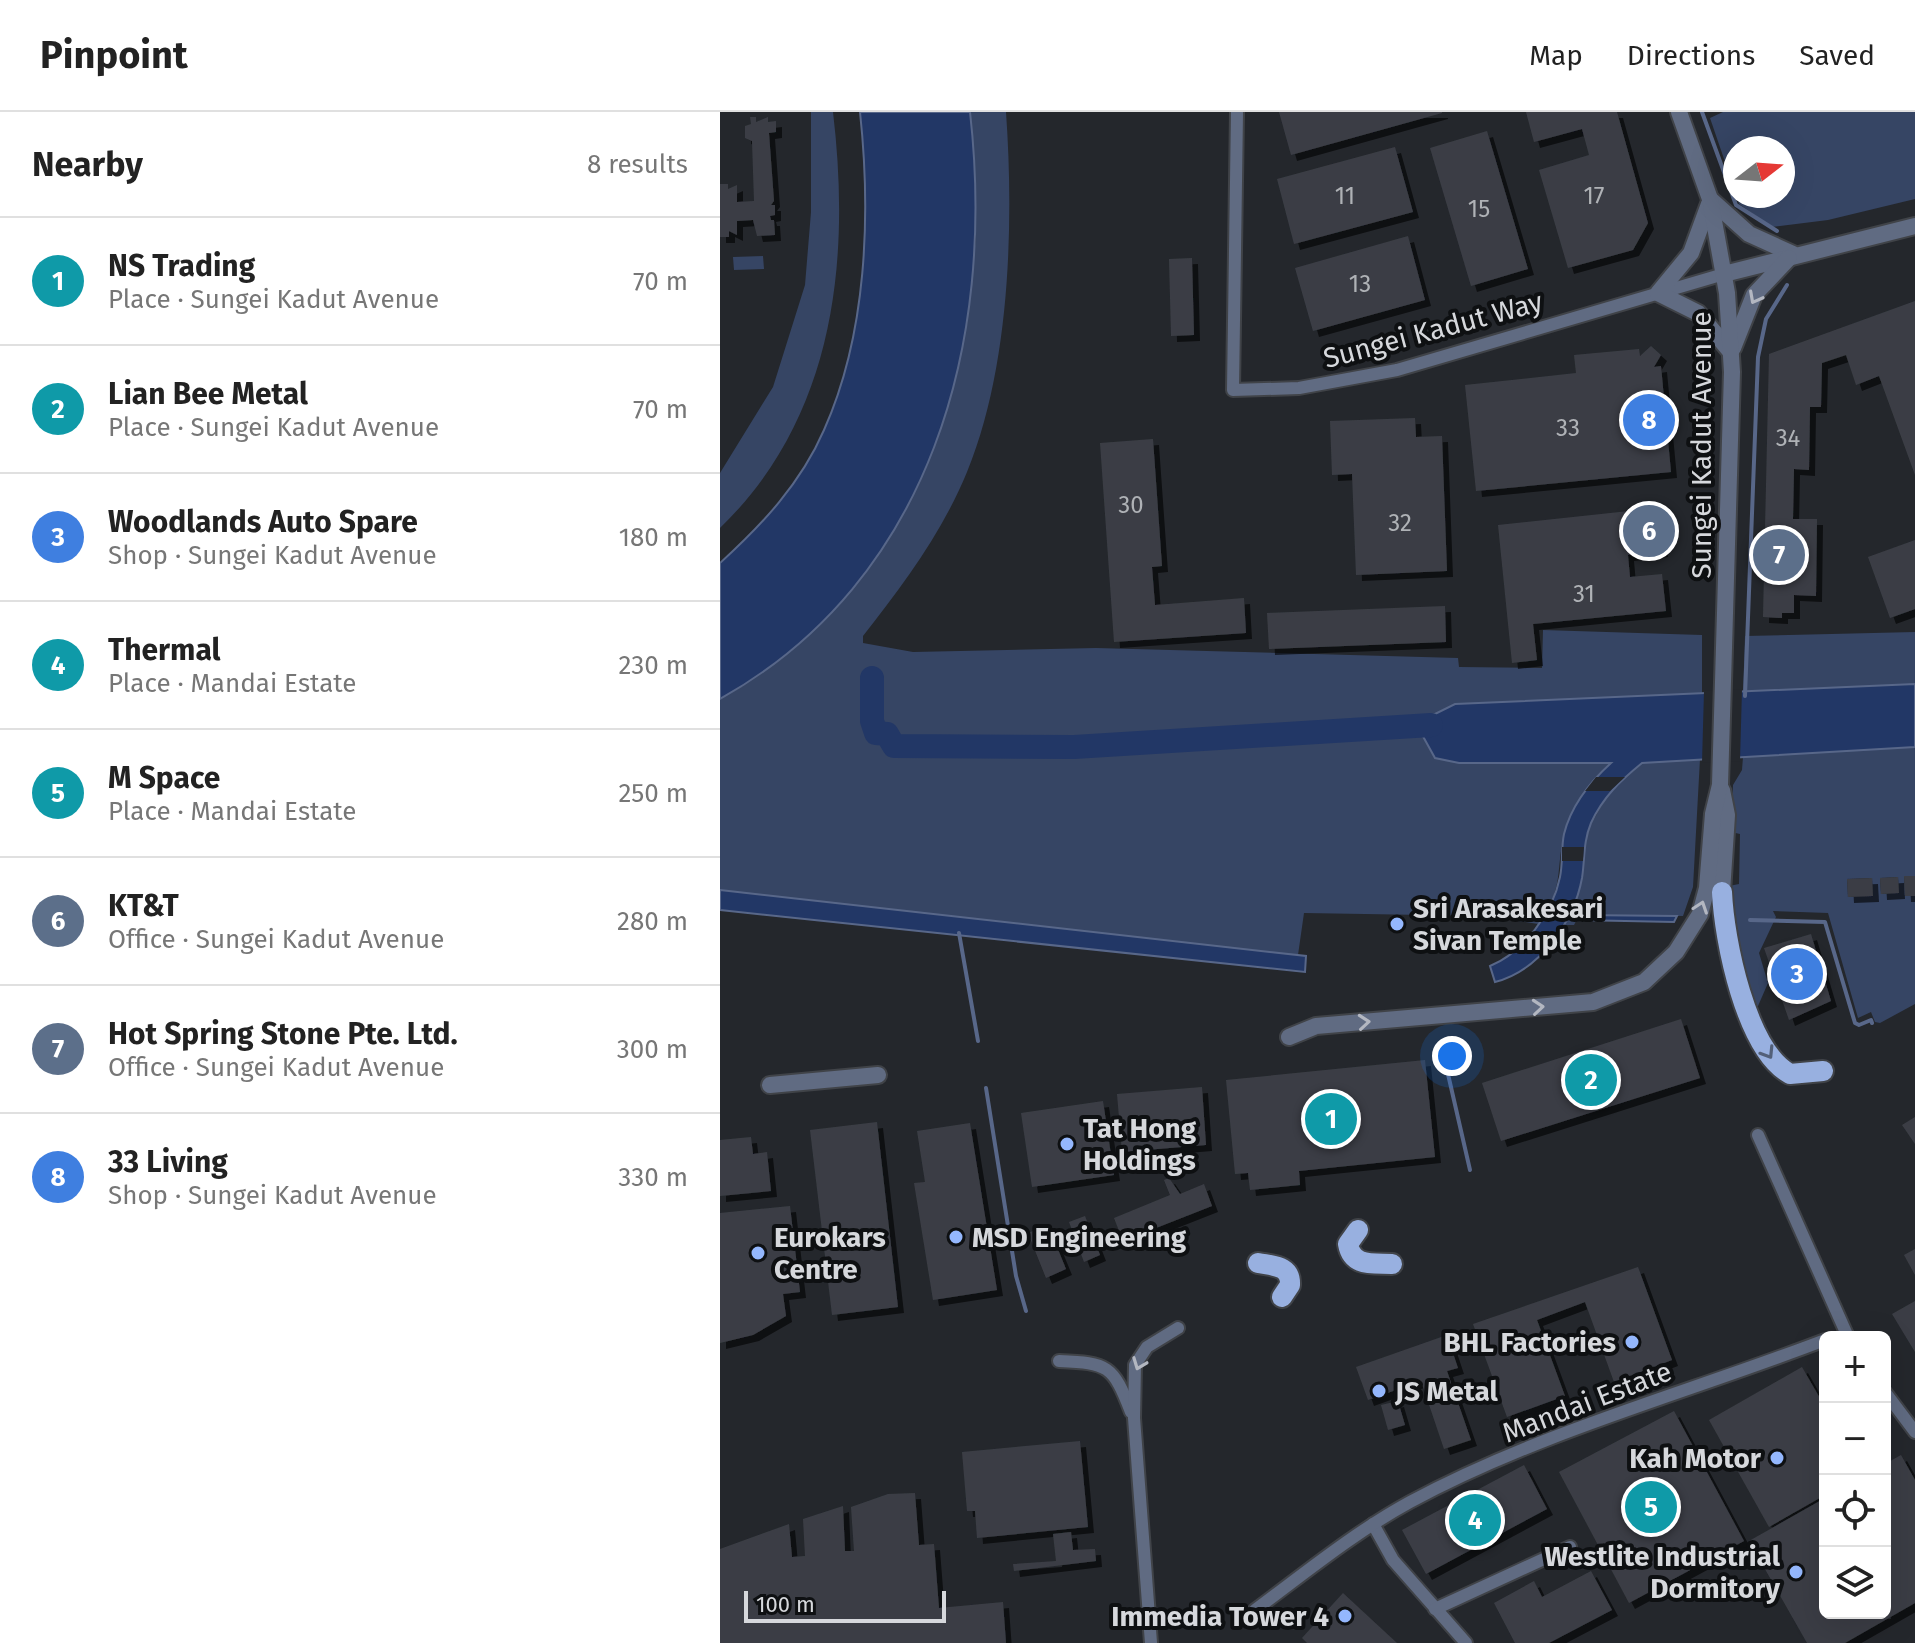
<!DOCTYPE html>
<html lang="en">
<head>
<meta charset="utf-8">
<style>
  :root { --surface:#fff; --page:#f2f2f2; --text:#222; --muted:#767676; --line:#e0e0e0; --accent:#7c3aed }
  body { margin:0; font-family:"Fira Sans",sans-serif; background:var(--page); color:var(--text) }
  .controls { position:absolute; right:24px; bottom:24px; display:grid; overflow:hidden; border-radius:12px; box-shadow:0 8px 32px #0002 }
  .controls button { width:72px; height:72px; display:grid; place-items:center; padding:0; border:0; border-bottom:2px solid var(--line); background:var(--surface); color:var(--text); font:40px sans-serif }
  .compass { position:absolute; left:1003px; top:24px; width:72px; height:72px; border-radius:50%; background:var(--surface); box-shadow:0 8px 32px #0002; rotate:73deg }
  .scale { position:absolute; left:24px; bottom:20px; width:202px; box-sizing:border-box; padding-left:8px; border:4px solid #d6d8dc; border-top:0; font-size:22px; line-height:28px; white-space:nowrap; color:#d6d8dc; -webkit-text-stroke:6px #0e1012; paint-order:stroke }
  .you { position:absolute; left:732px; top:944px; width:28px; height:28px; margin:-20px; border:6px solid #fff; border-radius:50%; background:#1a73e8; box-shadow:0 0 0 12px #1a73e833 }
  .badge { display:grid; place-items:center; width:52px; height:52px; border-radius:50%; background:var(--accent); color:#fff; font-size:26px; font-weight:700 }
  .pin { position:absolute; translate:-50% -50%; border:4px solid #fff; box-shadow:0 2px 8px #0006 }
  .list { margin:0; padding:0; list-style:none }
  h2 { display:flex; justify-content:space-between; align-items:center; height:104px; margin:0; padding:0 32px; font-size:34px }
  h2 small { font-size:26px; font-weight:400; color:var(--muted) }
  .list li { display:grid; grid-template-columns:52px 1fr auto; gap:24px; align-items:center; box-sizing:border-box; height:128px; padding:0 32px; border-top:2px solid var(--line) }
  .list b { display:block; font-size:30px; white-space:nowrap }
  .list p { margin:0; font-size:26px; white-space:nowrap; color:var(--muted) }
  .list em { font-size:26px; font-style:normal; color:var(--muted) }
  .icon { flex:none; width:44px; height:44px; fill:none; stroke:currentColor; stroke-width:2; stroke-linecap:round; stroke-linejoin:round }
  .map { position:relative; flex:none; width:1195px; height:1531px; overflow:hidden }
  header { display:flex; align-items:center; gap:48px; box-sizing:border-box; height:112px; padding:0 40px; background:var(--surface); border-bottom:2px solid var(--line) }
  header strong { font-size:38px }
  nav { display:flex; gap:44px; margin-inline-start:auto; font-size:28px }
  main { display:flex }
  aside { flex:1; background:var(--surface) }
  .map>svg:first-child { display:block }
</style>
</head>
<body>
<header>
<strong>Pinpoint</strong>
<nav><a>Map</a><a>Directions</a><a>Saved</a></nav>
</header>
<main>
<aside>
<h2>Nearby<small>8 results</small></h2>
<ul class="list">
<li><span class="badge" style="background:#0f9aa8">1</span><div><b>NS Trading</b><p>Place · Sungei Kadut Avenue</p></div><em>70 m</em></li>
<li><span class="badge" style="background:#0f9aa8">2</span><div><b>Lian Bee Metal</b><p>Place · Sungei Kadut Avenue</p></div><em>70 m</em></li>
<li><span class="badge" style="background:#3f7fe0">3</span><div><b>Woodlands Auto Spare</b><p>Shop · Sungei Kadut Avenue</p></div><em>180 m</em></li>
<li><span class="badge" style="background:#0f9aa8">4</span><div><b>Thermal</b><p>Place · Mandai Estate</p></div><em>230 m</em></li>
<li><span class="badge" style="background:#0f9aa8">5</span><div><b>M Space</b><p>Place · Mandai Estate</p></div><em>250 m</em></li>
<li><span class="badge" style="background:#5c6f8a">6</span><div><b>KT&amp;T</b><p>Office · Sungei Kadut Avenue</p></div><em>280 m</em></li>
<li><span class="badge" style="background:#5c6f8a">7</span><div><b>Hot Spring Stone Pte. Ltd.</b><p>Office · Sungei Kadut Avenue</p></div><em>300 m</em></li>
<li><span class="badge" style="background:#3f7fe0">8</span><div><b>33 Living</b><p>Shop · Sungei Kadut Avenue</p></div><em>330 m</em></li>
</ul>
</aside>
<div class="map">
<svg width="1195" height="1531" viewBox="0 0 1195 1531">
  <defs>
    <filter id="shadow"><feDropShadow dx="6" dy="6" stdDeviation="0" flood-color="#0009"/></filter>
  </defs>
  <rect width="100%" height="100%" fill="#24272c"/>
  <g fill="#364564" fill-rule="evenodd">
    <path d="M 91,0 L 113,0 C 131,151 114,306 0,416 L 0,361 L 53,275 L 85,173 L 91,100 Z"/>
    <path d="M 250,0 L 286,0 C 294,112 290,256 247,360 C 222,421 183,473 143,524 L 143,531 L 193,540 L 376,536 L 738,546 L 739,555 L 822,556 L 823,518 L 982,523 L 982,583 L 735,592 L 707,606 L 681,609 L 700,619 L 739,651 L 892,651 C 870,670 851,694 844,723 C 835,762 845,773 818,812 L 766,804 L 584,801 L 578,843 L 0,778 L 0,587 L 23,574 L 247,213 L 256,124 Z"/>
    <polygon points="1003,0 1195,0 1195,87 1108,108 1052,115 1019,92 1017,84 1063,84 1063,36 1015,36 1015,79 990,6"/>
    <polygon points="43,144 44,157 14,158 13,145"/>
    <polygon points="1195,520 1195,572 1023,581 1025,524"/>
    <path d="M 1195,635 L 1195,764 L 1184,765 L 1185,784 L 1195,784 L 1195,892 L 1160,911 L 1155,910 L 1151,900 L 1138,906 L 1108,801 L 1053,799 L 1056,805 L 1039,841 L 1048,871 L 1038,894 L 1032,894 L 1020,851 L 1009,774 L 1019,772 L 1020,722 L 1011,720 L 1013,673 L 1022,658 L 1023,645 ZM 1178,765 L 1179,781 L 1161,782 L 1160,766 ZM 1152,766 L 1153,784 L 1128,785 L 1127,767 Z"/>
    <polygon points="980,647 973,775 963,804 859,803 854,813 842,813 862,766 864,735 870,714 890,679 922,651"/>
  </g>
  <g fill="#223766" stroke="#586789" stroke-width="2">
    <path d="M 140,0 L 250,0 C 276,229 212,468 0,587 L 0,451 C 42,413 81,371 104,318 C 147,222 151,103 140,0 Z"/>
    <path d="M 1195,572 L 1195,635 L 922,651 C 900,669 883,685 871,711 C 863,730 865,747 862,766 C 854,810 819,859 775,870 L 770,854 C 804,840 833,800 840,765 C 843,751 841,736 844,722 C 851,694 870,670 891,651 L 739,651 L 715,646 L 700,619 L 681,617 L 681,609 L 707,606 L 735,592 Z"/>
    <polygon points="0,778 586,844 585,860 0,798"/>
    <polygon points="859,803 957,804 954,810 857,808"/>
  </g>
  <g fill="#24272c">
    <polygon points="1022,577 1020,649 982,651 984,579"/>
    <polygon points="876,665 905,665 890,679 865,679"/>
    <polygon points="842,735 864,735 863,749 842,749"/>
  </g>
  <g fill="none" stroke-linecap="round" stroke-linejoin="round">
    <g stroke="#586789" stroke-width="4">
      <polyline points="982,0 1016,93 1057,119"/>
      <polyline points="1025,584 1038,245 1046,207 1067,173"/>
      <polyline points="1030,808 1105,810 1135,911 1139,913 1151,908 1152,911"/>
      <polyline points="239,821 258,929"/>
      <polyline points="722,936 750,1058"/>
      <polyline points="266,976 296,1164 306,1199"/>
    </g>
    <polyline stroke="#223766" stroke-width="24" points="152,566 152,609 156,621 167,622 174,634 354,635 711,613"/>
  </g>
  <g fill="#3b3e45" filter="url(#shadow)">
    <polygon points="559,0 722,0 722,1 571,43"/>
    <polygon points="806,0 897,0 928,111 913,138 848,156 819,58 869,43 862,17 814,30"/>
    <polygon points="30,5 36,5 36,10 48,5 48,10 56,9 56,20 49,21 54,89 51,93 55,93 55,103 50,104 51,108 54,108 55,123 37,124 33,108 17,109 17,123 9,119 9,125 0,125 0,72 8,72 8,77 17,73 17,90 34,89 32,29 25,26 25,14 31,12"/>
    <polygon points="767,19 808,157 751,174 710,36"/>
    <polygon points="675,35 693,100 574,132 557,67"/>
    <polygon points="688,124 705,188 593,219 575,156"/>
    <polygon points="472,146 474,223 451,224 449,147"/>
    <polygon points="1195,189 1195,363 1159,264 1136,273 1126,243 1102,251 1101,295 1090,295 1089,358 1074,357 1073,407 1097,407 1096,484 1074,483 1074,501 1062,501 1062,506 1043,505 1049,242"/>
    <polygon points="931,234 941,243 934,255 941,254 951,360 756,379 745,273 856,261 854,243 919,237 920,244"/>
    <polygon points="695,306 696,325 722,324 727,459 636,463 632,362 612,363 610,309"/>
    <polygon points="433,327 442,454 432,455 435,493 524,486 526,521 394,530 380,331"/>
    <polygon points="937,396 942,439 908,443 910,465 942,462 946,499 813,512 817,548 792,551 778,413"/>
    <polygon points="1195,428 1195,497 1170,506 1148,445"/>
    <polygon points="725,494 726,530 549,537 547,501"/>
    <polygon points="1184,764 1195,764 1195,784 1185,784"/>
    <polygon points="1178,765 1179,781 1161,782 1160,766"/>
    <polygon points="1152,766 1153,784 1128,785 1127,767"/>
    <polygon points="1091,822 1111,889 1069,908 1044,836"/>
    <polygon points="961,907 980,966 781,1029 762,971"/>
    <polygon points="705,948 715,1045 579,1059 580,1073 530,1078 528,1061 515,1062 506,968"/>
    <polygon points="482,975 486,1033 402,1040 397,982"/>
    <polygon points="383,989 394,1063 312,1075 301,1001"/>
    <polygon points="1195,1005 1195,1032 1182,1013"/>
    <polygon points="157,1010 178,1195 112,1203 90,1018"/>
    <polygon points="250,1011 277,1178 213,1188 194,1071 205,1070 197,1019"/>
    <polygon points="31,1025 33,1042 47,1040 51,1079 0,1084 0,1028"/>
    <polygon points="449,1066 460,1082 484,1072 492,1094 403,1129 394,1106 450,1083 444,1068"/>
    <polygon points="70,1094 80,1180 63,1182 66,1204 33,1223 0,1231 0,1101"/>
    <polygon points="365,1104 380,1143 364,1150 349,1110"/>
    <polygon points="328,1113 346,1157 326,1166 308,1121"/>
    <polygon points="1195,1137 1195,1163 1184,1143"/>
    <polygon points="918,1155 952,1248 894,1270 865,1190 817,1208 845,1284 787,1305 753,1212"/>
    <polygon points="1195,1189 1195,1240 1172,1202"/>
    <polygon points="727,1223 738,1256 727,1259 751,1328 724,1337 701,1269 648,1288 636,1255"/>
    <polygon points="1082,1255 1105,1295 1105,1383 1049,1415 989,1308"/>
    <polygon points="678,1289 685,1313 668,1318 661,1293"/>
    <polygon points="954,1299 1024,1429 909,1491 839,1360"/>
    <polygon points="360,1329 368,1415 257,1426 255,1399 247,1399 242,1340"/>
    <polygon points="1181,1343 1195,1368 1195,1491 1125,1531 1087,1531 1029,1429 1105,1386 1105,1501 1165,1501 1165,1352"/>
    <polygon points="804,1353 827,1397 706,1462 682,1418"/>
    <polygon points="195,1381 199,1433 214,1432 219,1496 283,1490 286,1531 0,1531 0,1437 69,1412 72,1445 85,1444 83,1407 123,1394 125,1439 134,1439 131,1395 168,1382"/>
    <polygon points="351,1420 353,1438 375,1437 376,1449 294,1459 293,1452 336,1449 333,1422"/>
    <polygon points="871,1459 892,1498 829,1531 795,1531 774,1491 814,1469 822,1485"/>
    <polygon points="623,1481 677,1531 587,1531 582,1526"/>
  </g>
  <g fill="none" stroke-linecap="round" stroke-linejoin="round">
    <defs>
      <g id="minor">
        <polyline points="517,0 513,278 579,276 677,258 1004,162"/>
        <polyline points="1038,1023 1128,1225"/>
        <path d="M 339,1249 C 388,1251 393,1253 411,1300"/>
        <polyline points="1165,1280 1195,1320"/>
        <polyline points="653,1412 673,1448 746,1531"/>
        <polyline points="715,1497 850,1435"/>
        <path d="M 535,1498 C 585,1461 635,1420 690,1390 C 820,1320 967,1281 1105,1228"/>
        <polyline points="431,1531 414,1306 415,1253 427,1235 458,1216"/>
      </g>
      <g id="tertiary">
        <polyline points="990,87 1029,122 1073,142"/>
        <polyline points="989,92 971,141 938,181 978,201 1010,239"/>
        <polyline points="1004,162 1195,114"/>
        <polyline points="1013,236 1034,183 1069,146"/>
        <polyline points="1002,678 1007,703 1002,780"/>
        <polyline points="569,925 596,914 873,890 924,870 956,840 980,802 987,776 993,702 1000,673 1012,260 1007,181 990,87 959,0"/>
        <polyline points="50,973 158,963"/>
      </g>
      <g id="primary">
        <path d="M 1002,780 C 1004,828 1026,938 1070,962 L 1103,959"/>
        <path d="M 638,1118 L 628,1132 C 632,1155 652,1151 672,1152"/>
        <path d="M 538,1151 C 553,1154 571,1153 570,1173 L 562,1185"/>
      </g>
    </defs>
    <use href="#minor" stroke="#404348" stroke-width="16"/>
    <use href="#tertiary" stroke="#404348" stroke-width="20"/>
    <use href="#primary" stroke="#404348" stroke-width="24"/>
    <use href="#minor" stroke="#606b82" stroke-width="12"/>
    <use href="#tertiary" stroke="#606b82" stroke-width="16"/>
    <use href="#primary" stroke="#98b0e0" stroke-width="20"/>
  </g>
  <defs><path id="oneway-chevron" d="M-2-3.5L2.5 0L-2 3.5" fill="none" stroke-width="1.6" stroke-linecap="round" stroke-linejoin="round" transform="scale(2)"/></defs>
  <g stroke="#b3b7c1">
    <use href="#oneway-chevron" transform="translate(1035 186) rotate(118)"/>
    <use href="#oneway-chevron" transform="translate(981 795) rotate(-71)"/>
    <use href="#oneway-chevron" transform="translate(818 895) rotate(-5)"/>
    <use href="#oneway-chevron" transform="translate(644 910) rotate(-5)"/>
    <use href="#oneway-chevron" transform="translate(419 1252) rotate(111)"/>
  </g>
  <use stroke="#536079" href="#oneway-chevron" transform="translate(1048 941) rotate(58)"/>
  <g fill="#94b7fd" stroke="#0e1012" stroke-width="3">
    <circle cx="677" cy="812" r="8"/>
    <circle cx="347" cy="1032" r="8"/>
    <circle cx="236" cy="1125" r="8"/>
    <circle cx="38" cy="1141" r="8"/>
    <circle cx="912" cy="1230" r="8"/>
    <circle cx="659" cy="1279" r="8"/>
    <circle cx="1057" cy="1346" r="8"/>
    <circle cx="1076" cy="1460" r="8"/>
    <circle cx="625" cy="1504" r="8"/>
  </g>
  <g text-anchor="middle" dominant-baseline="central" stroke-width="8" stroke-linejoin="round" paint-order="stroke">
    <g font-size="24" fill="#afb2b6">
      <text x="625" y="84">11</text>
      <text x="874" y="84">17</text>
      <text x="759" y="97">15</text>
      <text x="640" y="172">13</text>
      <text x="848" y="316">33</text>
      <text x="1068" y="326">34</text>
      <text x="411" y="393">30</text>
      <text x="680" y="411">32</text>
      <text x="864" y="482">31</text>
    </g>
    <g font-size="28" fill="#d6d8dc" stroke="#0e1012">
      <text transform="translate(713 218) rotate(-15)">Sungei Kadut Way</text>
      <text transform="translate(981 333) rotate(-90)">Sungei Kadut Avenue</text>
      <text transform="translate(867 1290) rotate(-21)">Mandai Estate</text>
    </g>
    <g font-size="28" font-weight="bold" fill="#d6d8dc" stroke="#0e1012" text-anchor="start">
      <text x="693" y="796">Sri Arasakesari<tspan x="693" dy="32">Sivan Temple</tspan></text>
      <text x="363" y="1016">Tat Hong<tspan x="363" dy="32">Holdings</tspan></text>
      <text x="54" y="1125">Eurokars<tspan x="54" dy="32">Centre</tspan></text>
      <text x="252" y="1125">MSD Engineering</text>
      <text x="896" y="1230" text-anchor="end">BHL Factories</text>
      <text x="675" y="1279">JS Metal</text>
      <text x="1041" y="1346" text-anchor="end">Kah Motor</text>
      <text x="1060" y="1444" text-anchor="end">Westlite Industrial<tspan x="1060" dy="32">Dormitory</tspan></text>
      <text x="609" y="1504" text-anchor="end">Immedia Tower 4</text>
    </g>
  </g>
</svg>
<div class="controls">
<button>+</button>
<button>−</button>
<button><svg class="icon" aria-label="locate" viewBox="0 0 24 24"><circle cx="12" cy="12" r="6"/><path d="M12 2v4M12 18v4M2 12h4M18 12h4"/></svg></button>
<button><svg class="icon" aria-label="layers" viewBox="0 0 24 24"><path d="M12 4l9 5-9 5-9-5zM3 14l9 5 9-5"/></svg></button>
</div>
<svg class="compass" viewBox="-18 -18 36 36"><path d="M0-13l5 13h-10z" fill="#e53935"/><path d="M0 13l5-13h-10z" fill="#767676"/></svg>
<div class="scale">100 m</div>
<div class="you"></div>
<div class="pin badge" style="left:611px;top:1007px;background:#0f9aa8">1</div>
<div class="pin badge" style="left:871px;top:968px;background:#0f9aa8">2</div>
<div class="pin badge" style="left:1077px;top:862px;background:#3f7fe0">3</div>
<div class="pin badge" style="left:755px;top:1408px;background:#0f9aa8">4</div>
<div class="pin badge" style="left:931px;top:1395px;background:#0f9aa8">5</div>
<div class="pin badge" style="left:929px;top:419px;background:#5c6f8a">6</div>
<div class="pin badge" style="left:1059px;top:443px;background:#5c6f8a">7</div>
<div class="pin badge" style="left:929px;top:308px;background:#3f7fe0">8</div>
</div>
</main>
</body>
</html>
